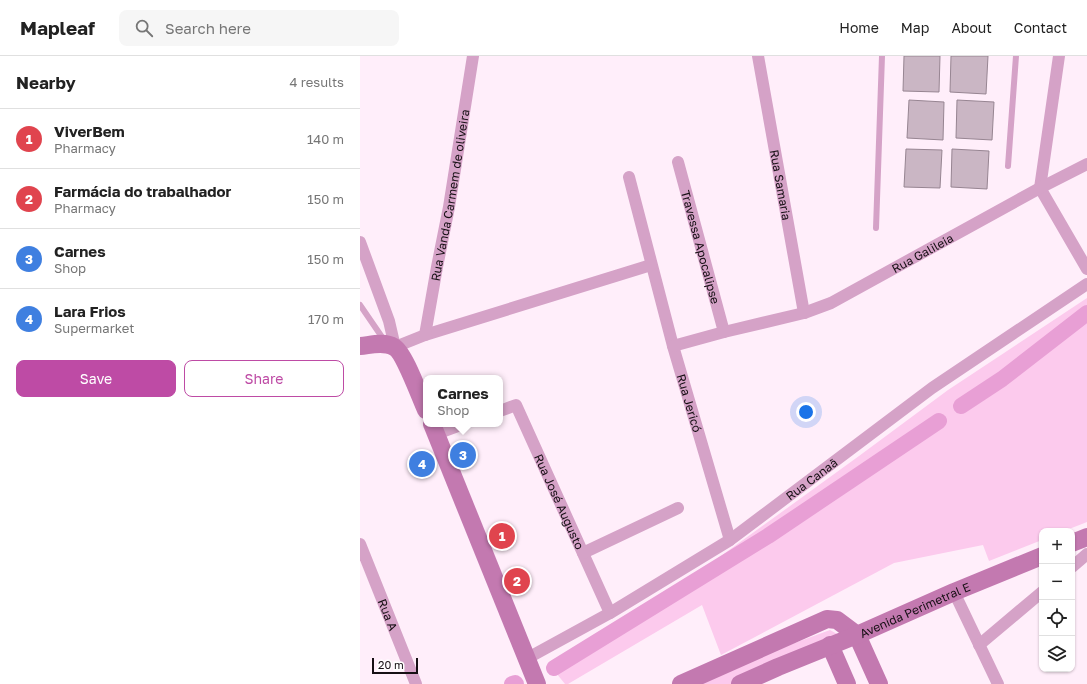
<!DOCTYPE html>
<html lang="en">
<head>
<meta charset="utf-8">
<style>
  :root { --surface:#fff; --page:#f6f6f6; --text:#222; --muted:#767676; --line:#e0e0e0; --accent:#be4ba5 }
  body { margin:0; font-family:"Golos Text",sans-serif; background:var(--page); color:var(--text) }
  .controls { position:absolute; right:12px; bottom:12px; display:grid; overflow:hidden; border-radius:8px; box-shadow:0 1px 3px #0004 }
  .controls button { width:36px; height:36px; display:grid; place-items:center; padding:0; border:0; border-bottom:1px solid var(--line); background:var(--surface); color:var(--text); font:20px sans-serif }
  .scale { position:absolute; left:12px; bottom:10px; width:46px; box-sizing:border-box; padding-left:4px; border:2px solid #160f14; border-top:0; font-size:11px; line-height:14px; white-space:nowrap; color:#160f14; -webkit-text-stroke:3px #fff; paint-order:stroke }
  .you { position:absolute; left:446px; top:356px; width:14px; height:14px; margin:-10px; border:3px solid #fff; border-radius:50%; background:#1a73e8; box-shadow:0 0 0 6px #1a73e833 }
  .badge { display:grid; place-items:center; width:26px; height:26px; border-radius:50%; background:var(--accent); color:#fff; font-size:13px; font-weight:700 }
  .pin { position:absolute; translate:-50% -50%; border:2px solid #fff; box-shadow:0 1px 4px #0006 }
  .popup { position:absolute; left:63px; top:319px; width:80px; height:52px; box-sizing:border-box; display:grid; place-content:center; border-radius:8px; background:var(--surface); filter:drop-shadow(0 1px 3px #0005); font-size:13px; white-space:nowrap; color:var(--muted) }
  .popup b { font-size:15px; color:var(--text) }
  .popup::after { content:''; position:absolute; left:50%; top:100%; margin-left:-8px; border:8px solid transparent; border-top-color:var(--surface) }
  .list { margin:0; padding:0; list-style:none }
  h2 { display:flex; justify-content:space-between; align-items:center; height:52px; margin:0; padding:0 16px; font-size:17px }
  h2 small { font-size:13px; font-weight:400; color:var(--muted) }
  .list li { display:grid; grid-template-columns:26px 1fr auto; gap:12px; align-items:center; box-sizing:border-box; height:60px; padding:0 16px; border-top:1px solid var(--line) }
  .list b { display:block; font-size:15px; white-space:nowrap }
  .list p { margin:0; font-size:13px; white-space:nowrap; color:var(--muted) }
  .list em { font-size:13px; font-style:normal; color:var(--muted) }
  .actions { display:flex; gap:8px; padding:12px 16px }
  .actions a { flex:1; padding:9px 0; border:1px solid var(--accent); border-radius:8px; text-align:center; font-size:14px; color:var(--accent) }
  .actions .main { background:var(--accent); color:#fff }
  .icon { flex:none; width:22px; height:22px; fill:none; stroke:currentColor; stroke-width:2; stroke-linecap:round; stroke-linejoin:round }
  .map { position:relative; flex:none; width:727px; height:628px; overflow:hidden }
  header { display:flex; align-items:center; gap:24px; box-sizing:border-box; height:56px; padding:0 20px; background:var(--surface); border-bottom:1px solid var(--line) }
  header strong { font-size:19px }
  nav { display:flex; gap:22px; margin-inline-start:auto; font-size:14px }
  .search { width:280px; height:36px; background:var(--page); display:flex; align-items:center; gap:10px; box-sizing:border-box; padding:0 14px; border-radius:8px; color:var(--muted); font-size:15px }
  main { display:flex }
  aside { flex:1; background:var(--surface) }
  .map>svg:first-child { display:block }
</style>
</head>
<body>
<header>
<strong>Mapleaf</strong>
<div class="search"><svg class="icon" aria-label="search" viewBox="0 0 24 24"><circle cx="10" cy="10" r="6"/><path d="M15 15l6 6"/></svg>Search here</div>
<nav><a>Home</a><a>Map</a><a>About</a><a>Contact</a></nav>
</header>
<main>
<aside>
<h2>Nearby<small>4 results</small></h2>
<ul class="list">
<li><span class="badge" style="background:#e0444e">1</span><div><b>ViverBem</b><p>Pharmacy</p></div><em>140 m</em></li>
<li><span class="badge" style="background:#e0444e">2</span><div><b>Farmácia do trabalhador</b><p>Pharmacy</p></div><em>150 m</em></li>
<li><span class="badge" style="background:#3f7fe0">3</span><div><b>Carnes</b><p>Shop</p></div><em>150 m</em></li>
<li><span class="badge" style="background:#3f7fe0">4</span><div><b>Lara Frios</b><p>Supermarket</p></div><em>170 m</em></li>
</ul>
<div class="actions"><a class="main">Save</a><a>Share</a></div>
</aside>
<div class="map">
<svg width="727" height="628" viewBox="0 0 727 628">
  <rect width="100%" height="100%" fill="#ffeefa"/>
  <g fill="#fccaed">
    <polygon points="727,242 727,466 704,475 682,475 682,484 629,505 623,489 534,507 361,599 342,549 208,628 205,628 188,607 222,588 350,508 499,400 588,334"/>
    <polygon points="470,574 479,579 373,628 342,628 410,596"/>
  </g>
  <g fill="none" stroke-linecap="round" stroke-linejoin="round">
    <g stroke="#e89fd5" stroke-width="16">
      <polyline points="601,350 642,323 727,257"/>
      <polyline points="194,612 408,480 579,365"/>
      <polyline points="152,628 155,627 156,628"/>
    </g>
  </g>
  <g fill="#cab6c4" stroke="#978592">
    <polygon points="544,0 580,0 579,36 543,35"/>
    <polygon points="591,0 628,0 626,38 590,36"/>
    <polygon points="549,44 584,46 583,84 547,82"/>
    <polygon points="597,44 634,46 632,84 596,82"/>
    <polygon points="546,93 582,94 580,132 544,131"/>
    <polygon points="592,93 629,95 627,133 591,131"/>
  </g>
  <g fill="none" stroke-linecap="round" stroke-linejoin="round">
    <g stroke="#d5a2c7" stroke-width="6">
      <polyline points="648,110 656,0"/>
      <polyline points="516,172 522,0"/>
      <polyline points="0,249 24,284"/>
    </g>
    <g stroke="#d5a2c7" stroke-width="12">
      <path id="s1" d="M 398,0 L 444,257"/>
      <path id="s2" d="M 318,106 L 364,276"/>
      <path id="s3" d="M 269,121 L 313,290 L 370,484"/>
      <polyline points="680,132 699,0"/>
      <polyline points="680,132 727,213"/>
      <polyline points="0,186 29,265 35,291 65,279 291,209"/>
      <path id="s4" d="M 65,279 L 77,211 L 89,151 L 113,0"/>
      <path id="s5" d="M 313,290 L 364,276 L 444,257 L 471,247 L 680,132 L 727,108"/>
      <path id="s6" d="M 140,355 L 156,349 L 250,557"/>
      <polyline points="76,378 103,368"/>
      <path id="s7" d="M 0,488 L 56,628"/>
      <polyline points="223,497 318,452"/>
      <polyline points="712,511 727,498"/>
      <polyline points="594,536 638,628"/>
      <polyline points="619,589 682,536"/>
      <path id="s8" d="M 166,603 L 250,557 L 370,484 L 572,332 L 727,228"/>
    </g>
    <g stroke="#c379b0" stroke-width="18">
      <path d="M 0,290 C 11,289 24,285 34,291 C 44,296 60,341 66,354"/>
      <polyline points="72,368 177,628"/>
      <polyline points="712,487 727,481"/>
      <polyline points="470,589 487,628"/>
      <polyline points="321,628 467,563 477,564 497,579 519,628"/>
      <path id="s9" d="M 380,628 L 418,611 L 497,579 L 594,536 L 682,500"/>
    </g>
  </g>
  <g text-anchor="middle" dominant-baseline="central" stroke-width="3" stroke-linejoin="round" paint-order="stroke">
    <g font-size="12" fill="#160f14" stroke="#fff">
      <text stroke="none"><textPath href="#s1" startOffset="131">Rua Samaria</textPath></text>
      <text stroke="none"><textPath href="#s4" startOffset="142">Rua Vanda Carmem de oliveira</textPath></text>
      <text stroke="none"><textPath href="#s2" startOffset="88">Travessa Apocalipse</textPath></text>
      <text stroke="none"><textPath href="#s5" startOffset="268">Rua Galileia</textPath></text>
      <text stroke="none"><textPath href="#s3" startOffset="234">Rua Jericó</textPath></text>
      <text stroke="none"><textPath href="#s8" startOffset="338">Rua Canaã</textPath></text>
      <text stroke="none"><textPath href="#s6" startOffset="123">Rua José Augusto</textPath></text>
      <text stroke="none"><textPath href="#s9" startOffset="190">Avenida Perimetral E</textPath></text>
      <text stroke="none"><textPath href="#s7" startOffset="76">Rua A</textPath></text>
    </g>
  </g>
</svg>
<div class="controls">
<button>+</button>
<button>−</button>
<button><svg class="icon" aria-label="locate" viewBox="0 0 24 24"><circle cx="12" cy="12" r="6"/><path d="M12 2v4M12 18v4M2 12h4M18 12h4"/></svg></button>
<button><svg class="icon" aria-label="layers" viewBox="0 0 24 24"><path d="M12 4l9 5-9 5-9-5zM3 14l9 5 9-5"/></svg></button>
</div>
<div class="scale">20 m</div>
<div class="you"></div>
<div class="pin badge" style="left:142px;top:480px;background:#e0444e">1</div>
<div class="pin badge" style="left:157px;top:525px;background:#e0444e">2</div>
<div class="pin badge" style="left:103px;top:399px;background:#3f7fe0">3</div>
<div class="popup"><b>Carnes</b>Shop</div>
<div class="pin badge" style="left:62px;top:408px;background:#3f7fe0">4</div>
</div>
</main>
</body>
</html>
